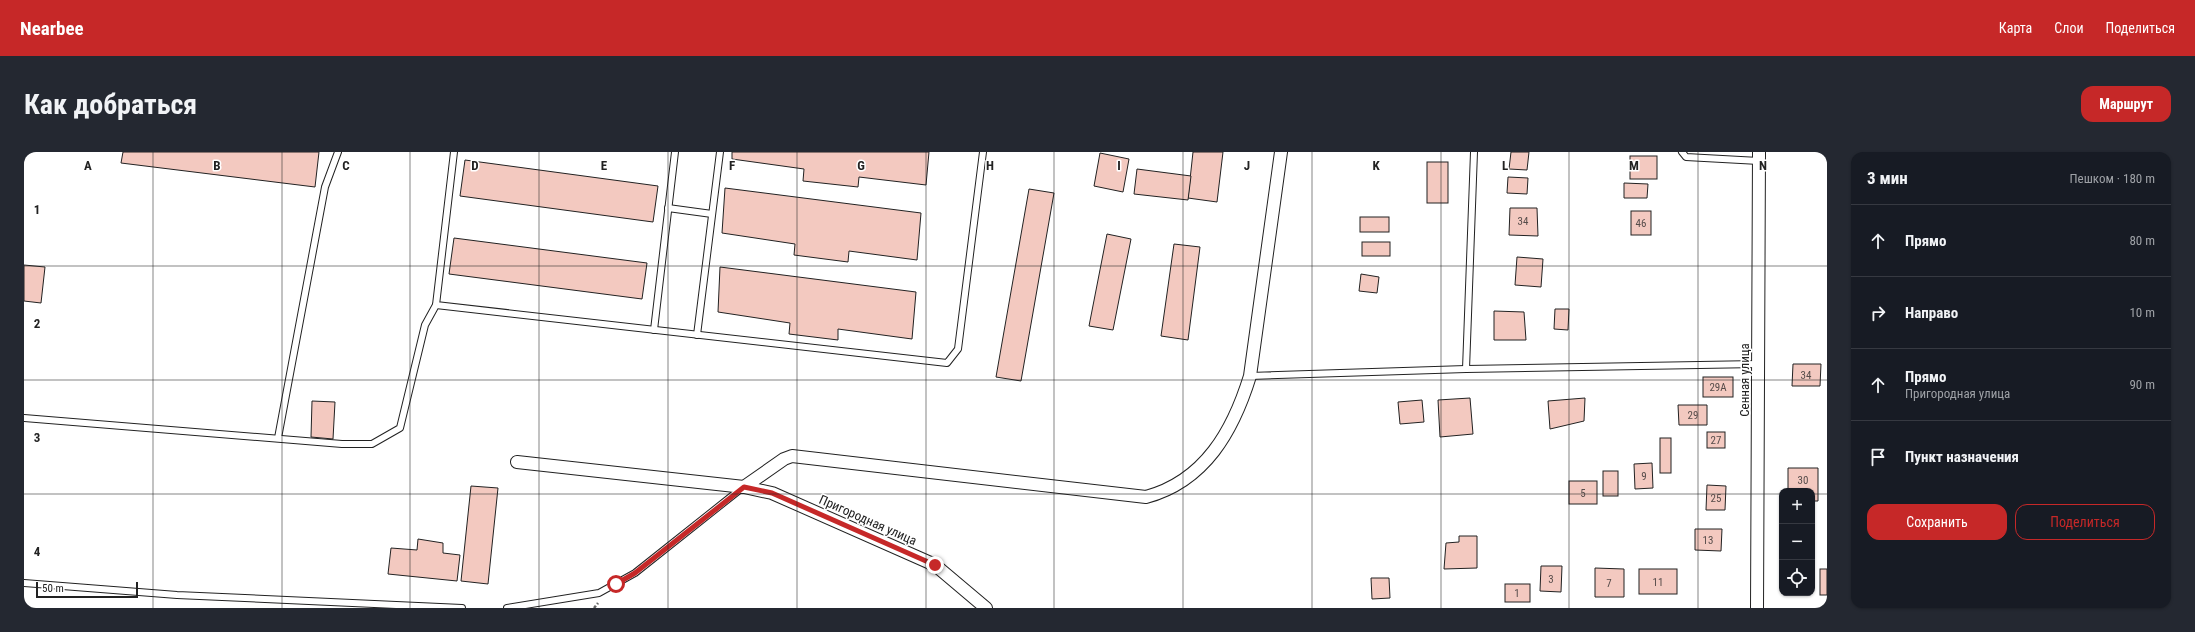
<!DOCTYPE html>
<html lang="ru">
<head>
<meta charset="utf-8">
<style>
  :root { --surface:#171b24; --page:#242831; --text:#f1f3f6; --muted:#9ea1a6; --line:#363941; --accent:#c62828 }
  body { margin:0; font-family:"Roboto Condensed",sans-serif; background:var(--page); color:var(--text) }
  .controls { position:absolute; right:12px; bottom:12px; display:grid; overflow:hidden; border-radius:8px; box-shadow:0 1px 3px #0004 }
  .controls button { width:36px; height:36px; display:grid; place-items:center; padding:0; border:0; border-bottom:1px solid var(--line); background:var(--surface); color:var(--text); font:20px sans-serif }
  .scale { position:absolute; left:12px; bottom:10px; width:102px; box-sizing:border-box; padding-left:4px; border:2px solid #222; border-top:0; font-size:11px; line-height:14px; white-space:nowrap; color:#222; -webkit-text-stroke:3px #fff; paint-order:stroke }
  .stop { position:absolute; width:12px; height:12px; margin:-9px; border:3px solid #c62828; border-radius:50%; background:#fff }
  .stop.end { background:#c62828; border-color:#fff; box-shadow:0 1px 4px #0008 }
  .list { margin:0; padding:0; list-style:none }
  h2 { display:flex; justify-content:space-between; align-items:center; height:52px; margin:0; padding:0 16px; font-size:17px }
  h2 small { font-size:13px; font-weight:400; color:var(--muted) }
  .list li { display:grid; grid-template-columns:26px 1fr auto; gap:12px; align-items:center; box-sizing:border-box; height:72px; padding:0 16px; border-top:1px solid var(--line) }
  .list b { display:block; font-size:15px; white-space:nowrap }
  .list p { margin:0; font-size:13px; white-space:nowrap; color:var(--muted) }
  .list em { font-size:13px; font-style:normal; color:var(--muted) }
  .actions { display:flex; gap:8px; padding:12px 16px }
  .actions a { flex:1; padding:9px 0; border:1px solid var(--accent); border-radius:12px; text-align:center; font-size:14px; color:var(--accent) }
  .actions .main { background:var(--accent); color:#fff }
  .icon { flex:none; width:22px; height:22px; fill:none; stroke:currentColor; stroke-width:2; stroke-linecap:round; stroke-linejoin:round }
  .map { position:relative; flex:none; width:1803px; height:456px; overflow:hidden; border-radius:12px }
  header { display:flex; align-items:center; gap:24px; box-sizing:border-box; height:56px; padding:0 20px; background:var(--accent); color:#fff }
  header strong { font-size:19px }
  nav { display:flex; gap:22px; margin-inline-start:auto; font-size:14px }
  .intro { display:flex; align-items:center; justify-content:space-between; box-sizing:border-box; height:96px; padding:0 24px }
  h1 { margin:0; font-size:28px }
  .button { padding:10px 18px; border-radius:12px; background:var(--accent); color:#fff; font-size:14px; font-weight:700 }
  main { display:flex; gap:24px; padding:0 24px }
  aside { flex:1; background:var(--surface); border-radius:12px; box-shadow:0 1px 3px #0004 }
  .map>svg:first-child { display:block }
</style>
</head>
<body>
<header>
<strong>Nearbee</strong>
<nav><a>Карта</a><a>Слои</a><a>Поделиться</a></nav>
</header>
<div class="intro"><h1>Как добраться</h1><a class="button">Маршрут</a></div>
<main>
<div class="map">
<svg width="1803" height="456" viewBox="0 0 1803 456">
  <rect width="100%" height="100%" fill="#fff"/>
  <g fill="#f3c9c0" stroke="#222">
    <polygon points="99,0 295,0 291,35 97,11"/>
    <polygon points="708,0 905,0 902,33 835,25 834,35 779,29 780,17 708,7"/>
    <polygon points="1169,0 1199,0 1193,50 1164,46"/>
    <polygon points="1487,0 1505,0 1503,18 1485,17"/>
    <polygon points="1076,1 1105,7 1099,40 1070,34"/>
    <rect x="1606" y="4" width="27" height="23"/>
    <polygon points="441,8 634,34 629,70 436,44"/>
    <rect x="1403" y="10" width="21" height="41"/>
    <polygon points="1113,17 1167,24 1164,48 1110,42"/>
    <polygon points="1484,25 1504,26 1503,42 1483,41"/>
    <polygon points="1600,31 1624,32 1623,46 1600,46"/>
    <polygon points="701,36 897,61 893,108 825,99 824,110 770,103 771,92 698,81"/>
    <polygon points="1005,37 1030,41 997,229 972,225"/>
    <polygon points="1486,56 1513,56 1514,84 1485,83"/>
    <rect x="1607" y="59" width="20" height="24"/>
    <rect x="1336" y="65" width="29" height="15"/>
    <polygon points="1083,82 1107,87 1089,178 1065,174"/>
    <polygon points="430,86 623,111 618,147 425,122"/>
    <rect x="1338" y="90" width="28" height="14"/>
    <polygon points="1150,92 1176,95 1164,188 1137,184"/>
    <polygon points="1493,105 1519,107 1517,135 1491,133"/>
    <polygon points="0,113 21,115 17,151 0,149"/>
    <polygon points="696,115 892,140 888,187 814,177 814,188 765,182 766,171 694,160"/>
    <polygon points="1337,122 1355,125 1353,141 1335,139"/>
    <polygon points="1531,157 1545,157 1544,178 1530,177"/>
    <polygon points="1470,159 1500,160 1502,188 1470,188"/>
    <polygon points="1769,212 1797,212 1796,234 1768,234"/>
    <rect x="1679" y="225" width="30" height="20"/>
    <polygon points="1446,246 1449,282 1416,285 1414,248"/>
    <polygon points="1561,246 1560,269 1526,277 1524,249"/>
    <polygon points="1398,248 1400,270 1376,272 1374,250"/>
    <polygon points="288,249 311,250 309,287 287,285"/>
    <polygon points="1654,253 1683,253 1683,273 1655,273"/>
    <rect x="1683" y="280" width="18" height="16"/>
    <rect x="1636" y="286" width="11" height="35"/>
    <polygon points="1628,311 1629,336 1611,337 1610,312"/>
    <polygon points="1764,316 1794,316 1794,349 1788,349 1788,339 1764,339"/>
    <rect x="1579" y="319" width="15" height="25"/>
    <rect x="1545" y="329" width="28" height="23"/>
    <polygon points="1683,333 1702,334 1701,358 1682,358"/>
    <polygon points="447,334 474,336 464,432 437,429"/>
    <polygon points="1671,377 1698,377 1697,399 1671,398"/>
    <polygon points="1435,384 1453,384 1453,416 1420,417 1422,391 1435,390"/>
    <polygon points="394,387 419,391 419,401 436,403 433,429 364,422 367,396 393,398"/>
    <polygon points="1517,414 1538,414 1537,440 1516,439"/>
    <polygon points="1571,416 1600,417 1600,445 1571,445"/>
    <rect x="1615" y="417" width="38" height="25"/>
    <rect x="1796" y="417" width="7" height="26"/>
    <polygon points="1347,426 1365,426 1366,446 1348,447"/>
    <rect x="1481" y="432" width="25" height="18"/>
  </g>
  <g fill="none" stroke-linecap="round" stroke-linejoin="round">
    <defs>
      <g id="lane">
        <polyline points="430,0 412,153 923,211 934,197 959,0"/>
        <polyline points="1450,0 1442,217 1734,212"/>
        <polyline points="1658,0 1662,5 1735,9"/>
        <polyline points="644,56 688,62"/>
        <polyline points="630,178 651,0"/>
        <polyline points="673,183 696,0"/>
        <polyline points="1226,224 1442,217"/>
        <polyline points="0,266 318,292 348,292 376,276 401,173 412,153"/>
        <polyline points="254,286 301,35 314,0"/>
        <polyline points="0,431 153,443 438,456"/>
        <polyline points="483,456 575,441 611,421 718,336"/>
      </g>
      <g id="street">
        <polyline points="493,310 720,335 748,341 911,413 962,456"/>
        <path d="M 720,335 L 760,307 L 768,304 L 1122,345 C 1181,329 1209,279 1226,224 L 1257,0"/>
        <polyline points="1733,456 1735,0"/>
      </g>
    </defs>
    <use href="#lane" stroke="#222" stroke-width="8"/>
    <use href="#street" stroke="#222" stroke-width="14"/>
    <polyline stroke="#646464" stroke-width="2.5" stroke-dasharray="3 2" stroke-linecap="butt" points="570,456 574,451"/>
    <use href="#lane" stroke="#fff" stroke-width="6"/>
    <use href="#street" stroke="#fff" stroke-width="12"/>
  </g>
  <g fill="none" stroke-linecap="round" stroke-linejoin="round">
    <polyline stroke="#c62828" stroke-width="5" points="592,432 611,421 720,335 748,341 911,413"/>
  </g>
  <path fill="none" stroke="#222" stroke-width="1" stroke-opacity="0.55" d="M 129,0 L 129,456M 258,0 L 258,456M 386,0 L 386,456M 515,0 L 515,456M 644,0 L 644,456M 773,0 L 773,456M 902,0 L 902,456M 1030,0 L 1030,456M 1159,0 L 1159,456M 1288,0 L 1288,456M 1417,0 L 1417,456M 1545,0 L 1545,456M 1674,0 L 1674,456M 0,114 L 1803,114M 0,228 L 1803,228M 0,342 L 1758,342M 1788,342 L 1803,342"/>
  <g text-anchor="middle" dominant-baseline="central" stroke-width="3" stroke-linejoin="round" paint-order="stroke">
    <g font-size="11" fill="#564c4a">
      <text x="1499" y="69">34</text>
      <text x="1617" y="71">46</text>
      <text x="1782" y="223">34</text>
      <text x="1694" y="235">29А</text>
      <text x="1669" y="263">29</text>
      <text x="1692" y="288">27</text>
      <text x="1620" y="324">9</text>
      <text x="1779" y="328">30</text>
      <text x="1559" y="341">5</text>
      <text x="1692" y="346">25</text>
      <text x="1684" y="388">13</text>
      <text x="1527" y="427">3</text>
      <text x="1634" y="430">11</text>
      <text x="1585" y="431">7</text>
      <text x="1493" y="441">1</text>
    </g>
    <g font-size="13" fill="#222" stroke="#fff">
      <text transform="translate(1720 228) rotate(-90)">Сенная улица</text>
      <text transform="translate(844 368) rotate(24)">Пригородная улица</text>
    </g>
  </g>
  <g font-size="13" text-anchor="middle" font-weight="bold" fill="#222" stroke="#fff" stroke-width="3" stroke-linejoin="round" paint-order="stroke">
    <text x="64" y="18">A</text>
    <text x="193" y="18">B</text>
    <text x="322" y="18">C</text>
    <text x="451" y="18">D</text>
    <text x="580" y="18">E</text>
    <text x="708" y="18">F</text>
    <text x="837" y="18">G</text>
    <text x="966" y="18">H</text>
    <text x="1095" y="18">I</text>
    <text x="1223" y="18">J</text>
    <text x="1352" y="18">K</text>
    <text x="1481" y="18">L</text>
    <text x="1610" y="18">M</text>
    <text x="1739" y="18">N</text>
    <text x="13" y="62">1</text>
    <text x="13" y="176">2</text>
    <text x="13" y="290">3</text>
    <text x="13" y="404">4</text>
  </g>
</svg>
<div class="controls">
<button>+</button>
<button>−</button>
<button><svg class="icon" aria-label="locate" viewBox="0 0 24 24"><circle cx="12" cy="12" r="6"/><path d="M12 2v4M12 18v4M2 12h4M18 12h4"/></svg></button>
</div>
<div class="scale">50 m</div>
<div class="stop" style="left:592px;top:432px"></div>
<div class="stop end" style="left:911px;top:413px"></div>
</div>
<aside>
<h2>3 мин<small>Пешком · 180 m</small></h2>
<ul class="list">
<li><svg class="icon" aria-label="ahead" viewBox="0 0 24 24"><path d="M12 20V5M6 11l6-6 6 6"/></svg><div><b>Прямо</b></div><em>80 m</em></li>
<li><svg class="icon" aria-label="right" viewBox="0 0 24 24"><path d="M7 20v-9h11M14 6l5 5-5 5"/></svg><div><b>Направо</b></div><em>10 m</em></li>
<li><svg class="icon" aria-label="ahead" viewBox="0 0 24 24"><path d="M12 20V5M6 11l6-6 6 6"/></svg><div><b>Прямо</b><p>Пригородная улица</p></div><em>90 m</em></li>
<li><svg class="icon" aria-label="arrive" viewBox="0 0 24 24"><path d="M6 21V4h12l-3 4 3 4H6"/></svg><div><b>Пункт назначения</b></div></li>
</ul>
<div class="actions"><a class="main">Сохранить</a><a>Поделиться</a></div>
</aside>
</main>
</body>
</html>
